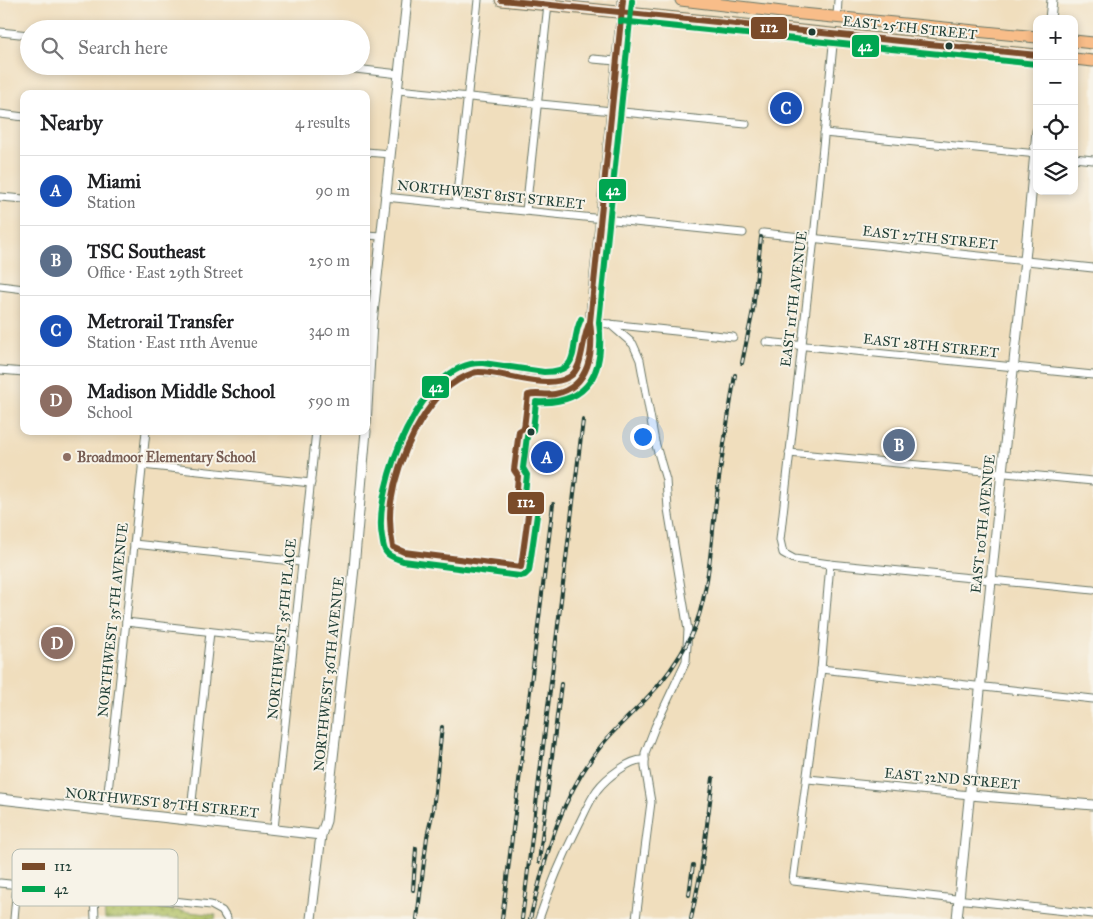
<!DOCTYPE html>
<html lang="en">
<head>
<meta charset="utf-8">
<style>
  :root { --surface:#fff; --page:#f6f6f6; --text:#202124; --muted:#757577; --line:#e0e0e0; --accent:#ea580c }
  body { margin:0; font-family:"IM FELL Great Primer",serif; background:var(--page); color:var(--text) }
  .controls { position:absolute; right:15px; top:15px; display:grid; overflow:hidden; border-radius:10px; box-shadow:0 2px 8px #0003 }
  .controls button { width:45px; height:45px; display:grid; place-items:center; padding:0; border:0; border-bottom:1px solid var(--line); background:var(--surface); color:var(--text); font:25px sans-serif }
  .you { position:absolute; left:642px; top:436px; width:18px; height:18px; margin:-12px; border:4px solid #fff; border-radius:50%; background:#1a73e8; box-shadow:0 0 0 8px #1a73e833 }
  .badge { display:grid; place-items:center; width:32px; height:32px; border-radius:50%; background:var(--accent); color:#fff; font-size:16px; font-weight:700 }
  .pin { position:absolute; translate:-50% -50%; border:2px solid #fff; box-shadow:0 1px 5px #0006 }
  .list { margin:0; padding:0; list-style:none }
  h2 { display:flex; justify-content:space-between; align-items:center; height:65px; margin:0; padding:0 20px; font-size:21px }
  h2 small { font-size:16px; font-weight:400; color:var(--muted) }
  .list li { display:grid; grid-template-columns:32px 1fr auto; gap:15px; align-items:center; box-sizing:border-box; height:70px; padding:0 20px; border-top:1px solid var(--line) }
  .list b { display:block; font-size:19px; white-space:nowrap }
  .list p { margin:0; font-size:16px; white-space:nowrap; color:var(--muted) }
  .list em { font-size:16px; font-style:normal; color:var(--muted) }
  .icon { flex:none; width:28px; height:28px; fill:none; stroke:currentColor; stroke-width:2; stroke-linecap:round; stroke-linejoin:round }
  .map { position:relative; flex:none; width:1093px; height:919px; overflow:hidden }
  .search { position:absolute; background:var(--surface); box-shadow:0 2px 8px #0003; left:20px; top:20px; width:350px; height:55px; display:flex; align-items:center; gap:12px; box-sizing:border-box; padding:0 18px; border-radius:28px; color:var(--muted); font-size:19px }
  .panel { position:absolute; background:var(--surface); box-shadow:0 2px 8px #0003; left:20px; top:90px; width:350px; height:345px; border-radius:10px }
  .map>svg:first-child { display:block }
</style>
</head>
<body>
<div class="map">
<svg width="1093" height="919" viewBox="0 0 1093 919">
  <defs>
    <pattern id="park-dots" width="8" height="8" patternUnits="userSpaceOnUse" patternTransform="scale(1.25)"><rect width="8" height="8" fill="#afbf62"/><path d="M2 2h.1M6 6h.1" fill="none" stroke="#8e9c52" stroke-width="1.8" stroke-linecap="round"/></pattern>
  </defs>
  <rect width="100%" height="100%" fill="#f7f3e8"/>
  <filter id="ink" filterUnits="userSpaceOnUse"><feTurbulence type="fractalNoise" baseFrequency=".02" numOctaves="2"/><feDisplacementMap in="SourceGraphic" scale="10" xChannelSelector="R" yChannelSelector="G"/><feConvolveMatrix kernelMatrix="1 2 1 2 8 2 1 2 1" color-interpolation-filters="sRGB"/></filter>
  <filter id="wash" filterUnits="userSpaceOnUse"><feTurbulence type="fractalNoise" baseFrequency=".0096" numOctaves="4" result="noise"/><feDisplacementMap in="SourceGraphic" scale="20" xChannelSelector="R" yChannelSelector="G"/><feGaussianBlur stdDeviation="1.12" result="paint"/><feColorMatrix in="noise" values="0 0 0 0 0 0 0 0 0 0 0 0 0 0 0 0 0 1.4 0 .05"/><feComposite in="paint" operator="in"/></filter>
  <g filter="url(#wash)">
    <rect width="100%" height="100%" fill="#f0debd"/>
    <polygon fill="url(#park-dots)" stroke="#677e4b" points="104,902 216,915 215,919 105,919"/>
  </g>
  <g filter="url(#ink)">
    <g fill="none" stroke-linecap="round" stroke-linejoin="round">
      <defs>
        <g id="minor">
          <polyline points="837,17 838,0"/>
          <polyline points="0,32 29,35"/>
          <polyline points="834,35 814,238 780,540 783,553 794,559 830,564 1093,590"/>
          <polyline points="593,59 616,61"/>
          <polyline points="329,66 399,74"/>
          <polyline points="398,90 746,124"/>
          <polyline points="0,114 24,117"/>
          <polyline points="824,133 1037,154"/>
          <polyline points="366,152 390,154"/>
          <polyline points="1074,158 1093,160"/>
          <polyline points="0,197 24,199"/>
          <polyline points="385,197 743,233"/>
          <polyline points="456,203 478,0"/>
          <polyline points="526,211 548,4"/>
          <polyline points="763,233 1093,268"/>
          <polyline points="366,235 381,236"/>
          <polyline points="0,286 24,289"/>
          <polyline points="590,322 733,337"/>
          <polyline points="610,324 633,344 640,360 655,442 666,480 668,509 688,630 686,661 655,727 645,753 645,767 651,802 636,919"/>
          <polyline points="766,342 1093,375"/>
          <polyline points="0,370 24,372"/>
          <polyline points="469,374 479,372 553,382 566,379 572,375 578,367 584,336 590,322"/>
          <path d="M 528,395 C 536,391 546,396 555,394 C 590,389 595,350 590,322"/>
          <polyline points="789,453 1093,481"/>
          <polyline points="142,465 311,483"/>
          <polyline points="134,544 301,562"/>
          <polyline points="830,564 821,669 793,881 1093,914"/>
          <polyline points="126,622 293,641"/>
          <polyline points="821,669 1093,699"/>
          <polyline points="808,779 970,795"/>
          <polyline points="106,811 146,431"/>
          <polyline points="190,820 210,632"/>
          <polyline points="274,829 316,431"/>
          <polyline points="0,883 211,905 222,911 227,919"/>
          <polyline points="94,893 95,919"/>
          <polyline points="14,919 17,885"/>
          <path d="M 539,919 C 550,886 564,854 579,824 C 585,812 590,800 597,790 C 606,778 631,758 645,760"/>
        </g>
        <g id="tertiary">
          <polyline points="1050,19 1052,0"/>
          <polyline points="590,322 623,0"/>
          <polyline points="366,424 372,323 407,0"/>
          <polyline points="970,795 1093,805"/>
          <polyline points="0,799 321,835"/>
          <polyline points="311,919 321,835 326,821 354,568 366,431"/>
          <polyline points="957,919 1002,472 1025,260 1037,131"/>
        </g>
        <g id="primary">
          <polyline points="501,0 1037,55"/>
          <polyline points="681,0 782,12 1037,37"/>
          <polyline points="1074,41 1093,43"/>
          <polyline points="1074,59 1093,61"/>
        </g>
      </defs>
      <use href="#minor" stroke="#687564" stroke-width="9"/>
      <use href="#tertiary" stroke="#687564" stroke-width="11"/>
      <use href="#primary" stroke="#687564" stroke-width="13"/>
      <use href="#minor" stroke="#fff" stroke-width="7"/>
      <use href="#tertiary" stroke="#fff" stroke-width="9"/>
      <use href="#primary" stroke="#f8bd89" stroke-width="11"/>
      <defs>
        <g id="rail">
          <polyline points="742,363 753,310 761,237"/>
          <polyline points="539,862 561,684"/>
          <polyline points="413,890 416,848"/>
          <polyline points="689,895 693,865"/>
          <polyline points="417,919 427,837 433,810 442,727"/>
          <polyline points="502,919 553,504"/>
          <polyline points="522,919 583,420"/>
          <path d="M 530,919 C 546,855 559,799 601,746 C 614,729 631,715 645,700 C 664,681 679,659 691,636 C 709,599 711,543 716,502 C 721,460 728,418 735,375"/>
          <polyline points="691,919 701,871 713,778"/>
        </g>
      </defs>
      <use href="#rail" stroke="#1f3d34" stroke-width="4"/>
      <use href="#rail" stroke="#f7f3e8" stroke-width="2" stroke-dasharray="5.5" stroke-linecap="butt"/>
      <defs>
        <g id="bus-1">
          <polyline points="501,0 1037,55"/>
          <path d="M 590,322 C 594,351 590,387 555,394 C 546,396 537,392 528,395 L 524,428 L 519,431 L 514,470 L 518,476 L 516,500 L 527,503 L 529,508 L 521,567 L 404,552 L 393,547 C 390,532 389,517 391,502 C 397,461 425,395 464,377 C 469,375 473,372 478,372 C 504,371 544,391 569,377 C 584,369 581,339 590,322 Z"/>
          <polyline points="590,322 623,0"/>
        </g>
        <g id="bus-2">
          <polyline points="620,21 1036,64"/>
          <path d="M 581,319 C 568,346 584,372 544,372 L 483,363 C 422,359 373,488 382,537 C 383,542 383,548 386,552 C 389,557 398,559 403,561 L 520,576 L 525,575 L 529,571 L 538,508 L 534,497 L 525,493 L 527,475 L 523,468 L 527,436 L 533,430 L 536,402 C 590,405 605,371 599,322 L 632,1"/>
        </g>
      </defs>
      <use href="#bus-1" stroke="#f7f3e8" stroke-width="10"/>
      <use href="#bus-2" stroke="#f7f3e8" stroke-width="10"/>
      <use href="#bus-1" stroke="#7a4b2a" stroke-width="6"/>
      <use href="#bus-2" stroke="#00a651" stroke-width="6"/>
    </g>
  </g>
  <g fill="#1f3d34" stroke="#f7f3e8" stroke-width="2">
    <circle cx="812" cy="32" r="4.5"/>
    <circle cx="949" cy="46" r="4.5"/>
    <circle cx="531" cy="432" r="4.5"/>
  </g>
  <circle fill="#8d6e63" stroke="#f7f3e8" stroke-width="2" cx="67" cy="457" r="5"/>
  <g text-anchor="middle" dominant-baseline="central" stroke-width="4" stroke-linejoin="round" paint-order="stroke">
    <g font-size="14" fill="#1f3d34" stroke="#f7f3e8">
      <text transform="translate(910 28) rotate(6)">EAST 25TH STREET</text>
      <text transform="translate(491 195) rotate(6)">NORTHWEST 81ST STREET</text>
      <text transform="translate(930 238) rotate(6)">EAST 27TH STREET</text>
      <text transform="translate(794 299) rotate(-83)">EAST 11TH AVENUE</text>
      <text transform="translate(931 346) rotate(6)">EAST 28TH STREET</text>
      <text transform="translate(983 524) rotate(-84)">EAST 10TH AVENUE</text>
      <text transform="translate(113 620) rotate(-84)">NORTHWEST 35TH AVENUE</text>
      <text transform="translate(282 629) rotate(-84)">NORTHWEST 35TH PLACE</text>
      <text transform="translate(329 674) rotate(-84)">NORTHWEST 36TH AVENUE</text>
      <text transform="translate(952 779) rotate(5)">EAST 32ND STREET</text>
      <text transform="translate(162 803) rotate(6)">NORTHWEST 87TH STREET</text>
    </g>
    <g font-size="14" font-weight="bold" fill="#785e54" stroke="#f7f3e8" text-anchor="start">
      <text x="77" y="457">Broadmoor Elementary School</text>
    </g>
  </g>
  <rect x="12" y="849" width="166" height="57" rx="8" fill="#f7f3e8" stroke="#b6bcb2" stroke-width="1"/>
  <rect x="22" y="863" width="23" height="7" fill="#7a4b2a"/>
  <rect x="22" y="886" width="23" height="6" fill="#00a651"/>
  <g font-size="14" fill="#1f3d34">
    <text x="54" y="871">112</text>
    <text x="54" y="894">42</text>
  </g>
  <g stroke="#f7f3e8" stroke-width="2">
    <rect x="750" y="16" width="38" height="24" rx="5" fill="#7a4b2a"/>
    <rect x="851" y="34" width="29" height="24" rx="5" fill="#00a651"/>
    <rect x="598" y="178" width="29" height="24" rx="5" fill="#00a651"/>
    <rect x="421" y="375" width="29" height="24" rx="5" fill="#00a651"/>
    <rect x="507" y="491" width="38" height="24" rx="5" fill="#7a4b2a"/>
  </g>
  <g font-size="14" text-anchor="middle" font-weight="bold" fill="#fff">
    <text x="769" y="32">112</text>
    <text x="865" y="51">42</text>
    <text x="613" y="195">42</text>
    <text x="436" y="392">42</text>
    <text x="526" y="507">112</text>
  </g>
</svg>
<div class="controls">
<button>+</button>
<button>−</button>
<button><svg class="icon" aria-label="locate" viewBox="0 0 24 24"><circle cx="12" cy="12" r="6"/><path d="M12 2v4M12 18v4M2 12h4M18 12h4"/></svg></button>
<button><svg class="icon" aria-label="layers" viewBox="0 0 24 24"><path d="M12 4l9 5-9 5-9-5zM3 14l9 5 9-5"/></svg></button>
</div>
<div class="you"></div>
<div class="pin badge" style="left:547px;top:457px;background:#1a4fb4">A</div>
<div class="pin badge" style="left:899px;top:445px;background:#5c6f8a">B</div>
<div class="pin badge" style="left:786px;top:108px;background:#1a4fb4">C</div>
<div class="pin badge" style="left:57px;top:643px;background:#8d6e63">D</div>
<div class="search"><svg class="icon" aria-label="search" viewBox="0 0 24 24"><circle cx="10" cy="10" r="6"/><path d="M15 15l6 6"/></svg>Search here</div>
<section class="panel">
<h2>Nearby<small>4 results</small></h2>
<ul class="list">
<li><span class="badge" style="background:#1a4fb4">A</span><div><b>Miami</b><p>Station</p></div><em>90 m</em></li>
<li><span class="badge" style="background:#5c6f8a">B</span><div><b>TSC Southeast</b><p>Office · East 29th Street</p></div><em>250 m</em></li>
<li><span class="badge" style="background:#1a4fb4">C</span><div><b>Metrorail Transfer</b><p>Station · East 11th Avenue</p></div><em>340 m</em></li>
<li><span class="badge" style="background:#8d6e63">D</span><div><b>Madison Middle School</b><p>School</p></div><em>590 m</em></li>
</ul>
</section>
</div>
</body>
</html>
